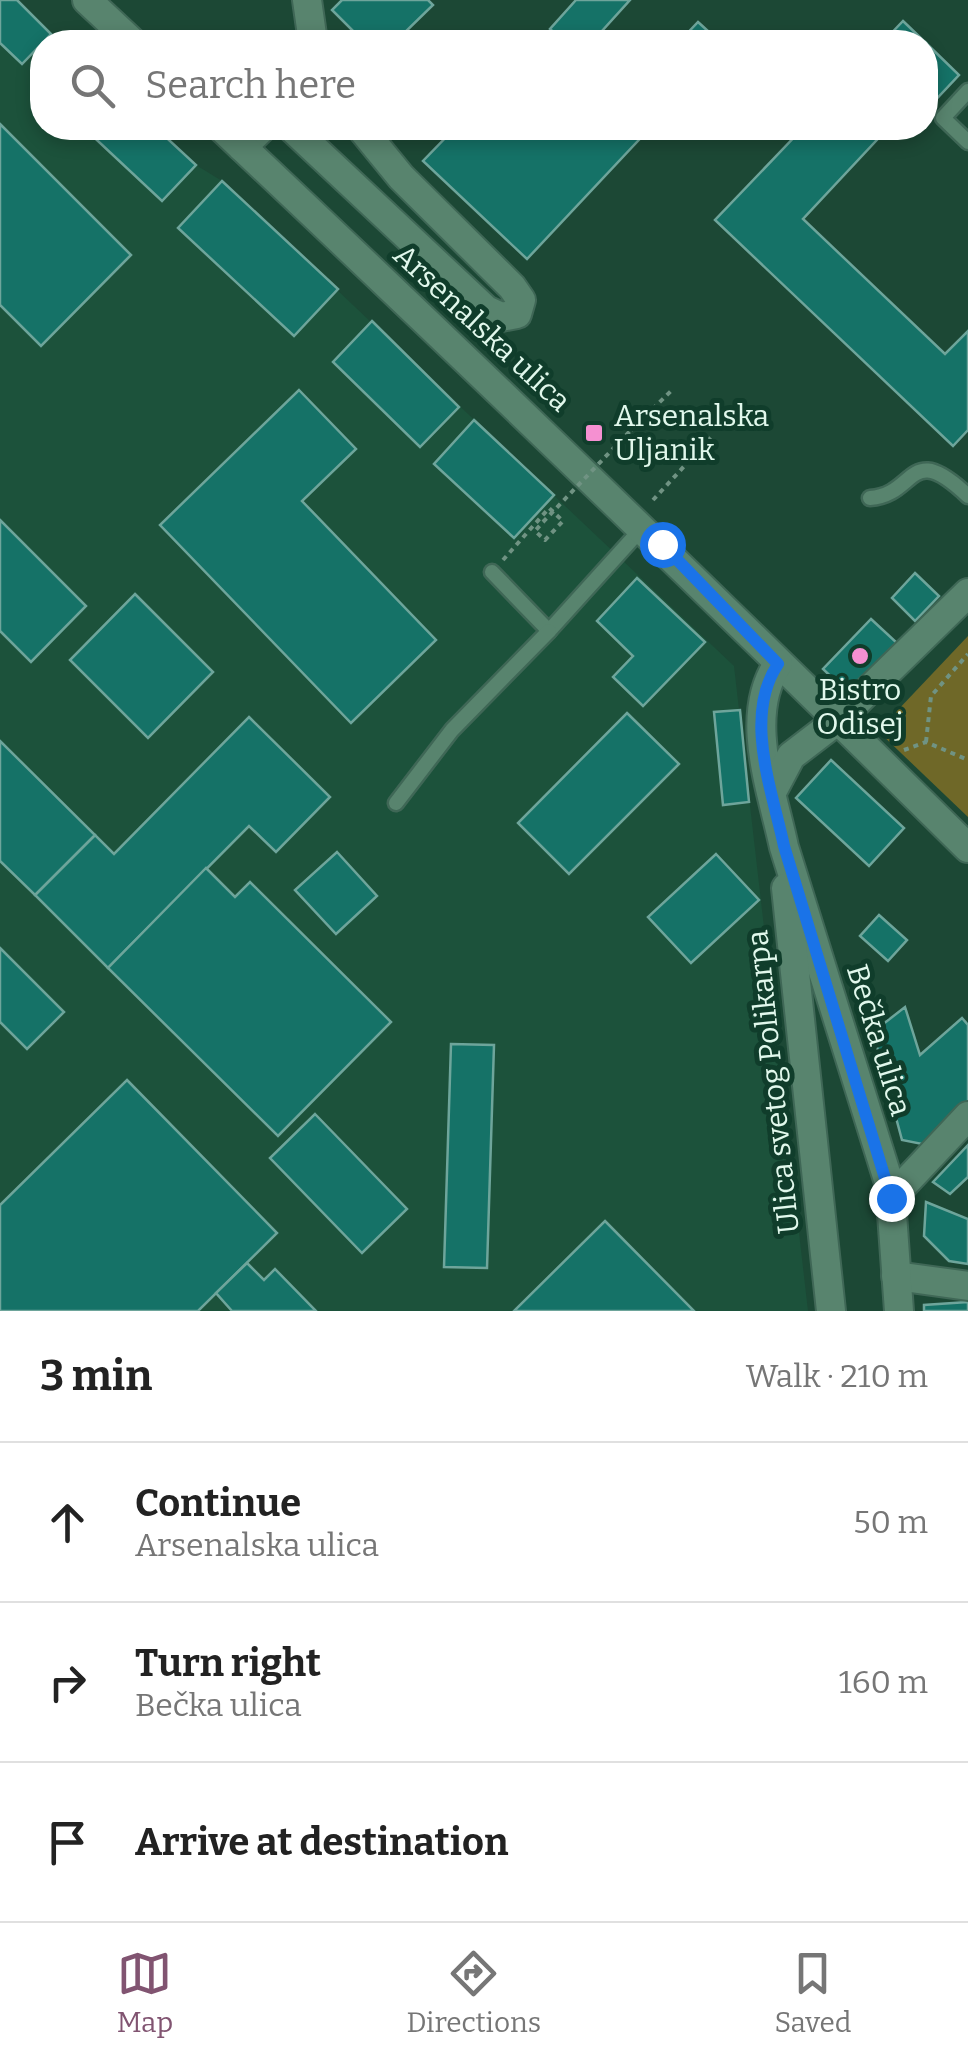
<!DOCTYPE html>
<html lang="en">
<head>
<meta charset="utf-8">
<style>
  :root { --surface:#fff; --page:#f6f6f6; --text:#222; --muted:#767676; --line:#e0e0e0; --accent:#815471 }
  body { margin:0; font-family:Bitter,serif; background:var(--page); color:var(--text) }
  .stop { position:absolute; width:30px; height:30px; margin:-22px; border:8px solid #1a73e8; border-radius:50%; background:#fff }
  .stop.end { background:#1a73e8; border-color:#fff; box-shadow:0 2px 10px #0008 }
  .list { margin:0; padding:0; list-style:none }
  h2 { display:flex; justify-content:space-between; align-items:center; height:130px; margin:0; padding:0 40px; font-size:42px }
  h2 small { font-size:32px; font-weight:400; color:var(--muted) }
  .list li { display:grid; grid-template-columns:65px 1fr auto; gap:30px; align-items:center; box-sizing:border-box; height:160px; padding:0 40px; border-top:2px solid var(--line) }
  .list b { display:block; font-size:38px; white-space:nowrap }
  .list p { margin:0; font-size:32px; white-space:nowrap; color:var(--muted) }
  .list em { font-size:32px; font-style:normal; color:var(--muted) }
  .icon { flex:none; width:55px; height:55px; fill:none; stroke:currentColor; stroke-width:2; stroke-linecap:round; stroke-linejoin:round }
  .map { position:relative; flex:none; width:968px; height:1311px; overflow:hidden }
  .search { position:absolute; background:var(--surface); box-shadow:0 5px 15px #0003; left:30px; right:30px; top:30px; height:110px; display:flex; align-items:center; gap:25px; box-sizing:border-box; padding:0 35px; border-radius:40px; color:var(--muted); font-size:38px }
  .sheet { height:610px; background:var(--surface) }
  nav { display:flex; justify-content:space-around; align-items:center; box-sizing:border-box; height:140px; border-top:2px solid var(--line); background:var(--surface); font-size:28px; color:var(--muted) }
  nav a { display:grid; justify-items:center; gap:5px }
  nav .on { color:var(--accent) }
  .map>svg:first-child { display:block }
</style>
</head>
<body>
<div class="map">
<svg width="968" height="1311" viewBox="0 0 968 1311">
  <rect width="100%" height="100%" fill="#1c4835"/>
  <polygon fill="#1c523b" points="0,0 17,0 62,42 42,42 42,128 156,128 196,165 222,181 734,666 808,1311 0,1311"/>
  <polygon fill="#6f6828" points="968,636 968,817 878,731"/>
  <g fill="#157267" stroke="#6ea59b" stroke-width="2.5">
    <polygon points="0,0 17,0 51,34 22,64 0,43"/>
    <polygon points="342,0 428,0 433,5 395,42 364,42 332,10"/>
    <polygon points="576,0 630,0 592,42 564,42 550,29"/>
    <polygon points="903,21 925,42 883,42"/>
    <polygon points="698,22 720,42 679,42"/>
    <polygon points="926,43 959,75 926,110"/>
    <polygon points="0,124 131,255 41,346 0,305"/>
    <polygon points="84,128 156,128 196,165 162,201"/>
    <polygon points="455,128 650,128 527,259 423,161"/>
    <polygon points="803,128 888,128 803,219 945,354 968,331 968,430 953,446 715,220"/>
    <polygon points="222,181 338,289 294,336 178,228"/>
    <polygon points="372,321 459,407 420,447 333,362"/>
    <polygon points="299,390 356,449 302,501 436,640 351,723 160,525"/>
    <polygon points="474,420 554,495 514,538 434,464"/>
    <polygon points="0,520 86,606 31,662 0,631"/>
    <polygon points="915,573 939,596 915,621 892,598"/>
    <polygon points="637,578 705,642 643,706 613,677 633,656 597,621"/>
    <polygon points="135,594 213,672 148,738 70,660"/>
    <polygon points="871,619 897,643 849,694 823,669"/>
    <polygon points="740,710 749,802 723,805 714,712"/>
    <polygon points="627,713 679,764 569,874 518,823"/>
    <polygon points="249,717 330,797 276,852 249,826 108,968 35,895 95,835 114,854"/>
    <polygon points="0,741 95,835 35,895 0,861"/>
    <polygon points="831,760 904,828 869,866 796,798"/>
    <polygon points="337,852 377,896 336,934 295,890"/>
    <polygon points="716,854 759,900 691,963 648,917"/>
    <polygon points="206,868 235,897 250,882 391,1022 278,1136 108,968"/>
    <polygon points="879,915 907,940 888,961 860,936"/>
    <polygon points="0,948 64,1012 27,1049 0,1022"/>
    <polygon points="905,1007 920,1055 962,1018 968,1025 968,1103 927,1145 902,1140 873,1032"/>
    <polygon points="451,1044 494,1045 487,1268 444,1267"/>
    <polygon points="127,1080 277,1233 198,1311 0,1311 0,1205"/>
    <polygon points="315,1114 407,1209 362,1253 270,1158"/>
    <polygon points="968,1145 968,1177 950,1194 933,1182"/>
    <polygon points="926,1202 968,1219 968,1264 949,1261 924,1236"/>
    <polygon points="605,1221 694,1311 514,1311"/>
    <polygon points="247,1263 264,1280 275,1269 316,1311 232,1311 216,1293"/>
    <polygon points="968,1302 968,1311 924,1311 924,1305"/>
  </g>
  <g fill="none" stroke-linecap="round" stroke-linejoin="round">
    <defs>
      <g id="service">
        <polyline points="968,91 943,118 968,142"/>
        <path d="M 870,498 C 917,495 908,439 968,496"/>
        <polyline points="492,572 549,631 643,527"/>
        <polyline points="396,803 452,730 549,631"/>
      </g>
      <g id="minor">
        <polyline points="307,0 313,42"/>
        <polyline points="292,128 486,310 501,317 517,314 521,300 512,287 401,177 361,128"/>
        <polyline points="242,147 262,128"/>
        <polyline points="891,1198 968,1116"/>
        <polyline points="896,1276 968,1286"/>
      </g>
      <g id="secondary">
        <polyline points="87,0 132,42"/>
        <path d="M 222,128 C 473,365 722,605 968,848"/>
        <path d="M 778,664 C 743,716 772,790 784,847 L 890,1186 L 899,1311"/>
        <polyline points="772,792 791,756 838,720 968,593"/>
        <polyline points="786,888 831,1311"/>
      </g>
    </defs>
    <use href="#service" stroke="#3f6756" stroke-width="19"/>
    <use href="#minor" stroke="#3f6756" stroke-width="32"/>
    <use href="#secondary" stroke="#3f6756" stroke-width="32"/>
    <g stroke="#709383" stroke-width="4" stroke-dasharray="5 5" stroke-linecap="butt">
      <polyline points="501,359 511,348 503,341"/>
      <polyline points="631,430 671,391"/>
      <polyline points="653,500 714,434"/>
      <polyline points="503,560 549,508 563,521 545,540 535,531 543,522"/>
      <polyline points="926,742 931,696 968,654"/>
      <polyline points="904,750 926,742 968,760"/>
    </g>
    <use href="#service" stroke="#58846e" stroke-width="14"/>
    <use href="#minor" stroke="#58846e" stroke-width="28"/>
    <use href="#secondary" stroke="#58846e" stroke-width="28"/>
    <polyline stroke="#709383" stroke-width="4" stroke-dasharray="5 5" stroke-linecap="butt" points="543,522 631,430"/>
  </g>
  <g fill="none" stroke-linecap="round" stroke-linejoin="round">
    <path stroke="#1a73e8" stroke-width="12" d="M 662,544 L 778,664 C 743,716 772,790 784,846 L 891,1198"/>
  </g>
  <g fill="#f590d1" stroke="#103d2b" stroke-width="4">
    <rect x="584" y="423" width="20" height="20" rx="5"/>
    <circle cx="860" cy="656" r="10"/>
  </g>
  <g text-anchor="middle" dominant-baseline="central" stroke-width="10" stroke-linejoin="round" paint-order="stroke">
    <g font-size="30" fill="#e1f8ec" stroke="#103d2b">
      <text transform="translate(482 328) rotate(43)">Arsenalska ulica</text>
      <text transform="translate(879 1040) rotate(73)">Bečka ulica</text>
      <text transform="translate(773 1082) rotate(-96)">Ulica svetog Polikarpa</text>
    </g>
    <g font-size="30" fill="#e1f8ec" stroke="#103d2b" text-anchor="start">
      <text x="614" y="416">Arsenalska<tspan x="614" dy="34">Uljanik</tspan></text>
      <text x="860" y="690" text-anchor="middle">Bistro<tspan x="860" dy="34">Odisej</tspan></text>
    </g>
  </g>
</svg>
<div class="stop" style="left:662px;top:544px"></div>
<div class="stop end" style="left:891px;top:1198px"></div>
<div class="search"><svg class="icon" aria-label="search" viewBox="0 0 24 24"><circle cx="10" cy="10" r="6"/><path d="M15 15l6 6"/></svg>Search here</div>
</div>
<section class="sheet">
<h2>3 min<small>Walk · 210 m</small></h2>
<ul class="list">
<li><svg class="icon" aria-label="ahead" viewBox="0 0 24 24"><path d="M12 20V5M6 11l6-6 6 6"/></svg><div><b>Continue</b><p>Arsenalska ulica</p></div><em>50 m</em></li>
<li><svg class="icon" aria-label="right" viewBox="0 0 24 24"><path d="M7 20v-9h11M14 6l5 5-5 5"/></svg><div><b>Turn right</b><p>Bečka ulica</p></div><em>160 m</em></li>
<li><svg class="icon" aria-label="arrive" viewBox="0 0 24 24"><path d="M6 21V4h12l-3 4 3 4H6"/></svg><div><b>Arrive at destination</b></div></li>
</ul>
</section>
<nav>
<a class="on"><svg class="icon" aria-label="map" viewBox="0 0 24 24"><path d="M3 6l6-2 6 2 6-2v14l-6 2-6-2-6 2zM9 4v14M15 6v14"/></svg>Map</a>
<a><svg class="icon" aria-label="directions" viewBox="0 0 24 24"><path d="M12 3l9 9-9 9-9-9zM9 14v-3h6M13 9l2 2-2 2"/></svg>Directions</a>
<a><svg class="icon" aria-label="saved" viewBox="0 0 24 24"><path d="M7 4h10v16l-5-4-5 4z"/></svg>Saved</a>
</nav>
</body>
</html>
